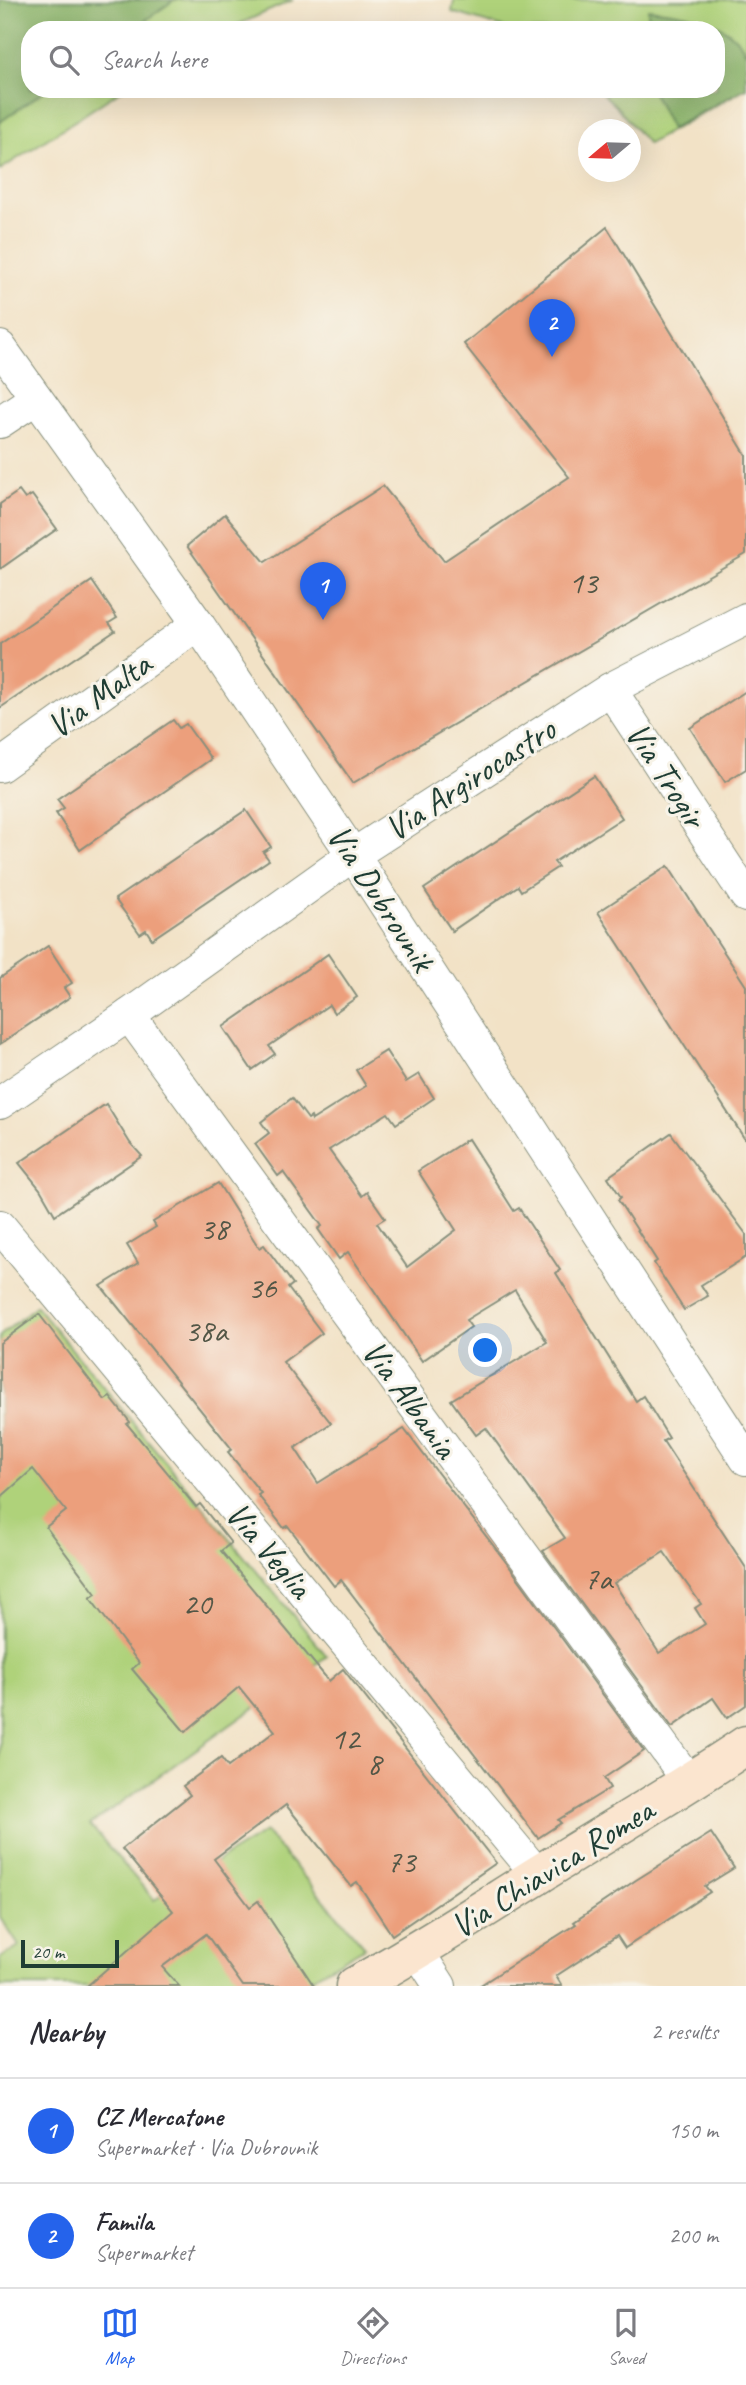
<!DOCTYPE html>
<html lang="en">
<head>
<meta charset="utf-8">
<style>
  :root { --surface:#fff; --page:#f2f2f3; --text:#2b2b33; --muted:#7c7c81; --line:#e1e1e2; --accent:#2563eb }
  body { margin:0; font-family:Caveat,sans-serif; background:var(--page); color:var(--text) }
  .compass { position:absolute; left:578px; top:119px; width:63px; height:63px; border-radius:50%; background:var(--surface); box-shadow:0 7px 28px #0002; rotate:251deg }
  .scale { position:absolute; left:21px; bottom:18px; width:98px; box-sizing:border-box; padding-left:7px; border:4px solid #1f3d34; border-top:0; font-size:19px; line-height:24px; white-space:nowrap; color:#1f3d34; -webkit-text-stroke:5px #f7f3e8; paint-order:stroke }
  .you { position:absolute; left:486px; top:1351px; width:24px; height:24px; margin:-18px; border:5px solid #fff; border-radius:50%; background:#1a73e8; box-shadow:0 0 0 10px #1a73e833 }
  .badge { display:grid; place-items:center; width:46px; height:46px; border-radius:50%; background:var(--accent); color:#fff; font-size:23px; font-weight:700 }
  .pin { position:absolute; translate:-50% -58px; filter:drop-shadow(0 2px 4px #0008) }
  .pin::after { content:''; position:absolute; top:37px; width:24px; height:21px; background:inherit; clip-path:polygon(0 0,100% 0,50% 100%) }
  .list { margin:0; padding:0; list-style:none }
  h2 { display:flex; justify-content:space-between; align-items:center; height:91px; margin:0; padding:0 28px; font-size:30px }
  h2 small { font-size:23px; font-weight:400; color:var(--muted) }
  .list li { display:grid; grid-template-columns:46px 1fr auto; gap:21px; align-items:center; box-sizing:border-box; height:105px; padding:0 28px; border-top:2px solid var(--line) }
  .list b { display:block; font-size:26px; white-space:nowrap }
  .list p { margin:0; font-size:23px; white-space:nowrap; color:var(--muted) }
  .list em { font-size:23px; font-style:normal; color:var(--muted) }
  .icon { flex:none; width:38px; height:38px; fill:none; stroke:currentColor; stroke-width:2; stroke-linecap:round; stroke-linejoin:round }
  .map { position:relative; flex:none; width:746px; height:1986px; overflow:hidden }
  .search { position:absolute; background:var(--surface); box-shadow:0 7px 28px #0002; left:21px; right:21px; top:21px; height:77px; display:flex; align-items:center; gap:18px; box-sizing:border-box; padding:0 24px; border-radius:28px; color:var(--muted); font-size:26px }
  .sheet { height:301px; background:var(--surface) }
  nav { display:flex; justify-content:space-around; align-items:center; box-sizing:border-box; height:98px; border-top:2px solid var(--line); background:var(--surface); font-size:19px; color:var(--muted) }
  nav a { display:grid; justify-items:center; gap:4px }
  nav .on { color:var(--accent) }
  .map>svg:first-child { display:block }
</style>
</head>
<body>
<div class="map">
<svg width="746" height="1986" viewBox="0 0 746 1986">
  <rect width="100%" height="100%" fill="#f7f3e8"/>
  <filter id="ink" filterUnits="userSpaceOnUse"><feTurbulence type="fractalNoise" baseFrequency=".0143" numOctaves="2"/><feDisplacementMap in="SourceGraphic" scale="14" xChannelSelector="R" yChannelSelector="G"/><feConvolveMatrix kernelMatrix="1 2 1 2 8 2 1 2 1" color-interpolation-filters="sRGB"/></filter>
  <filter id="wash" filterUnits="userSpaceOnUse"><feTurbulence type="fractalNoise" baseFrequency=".00686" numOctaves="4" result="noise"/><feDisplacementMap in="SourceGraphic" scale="28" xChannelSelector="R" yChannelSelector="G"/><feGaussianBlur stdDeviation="1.57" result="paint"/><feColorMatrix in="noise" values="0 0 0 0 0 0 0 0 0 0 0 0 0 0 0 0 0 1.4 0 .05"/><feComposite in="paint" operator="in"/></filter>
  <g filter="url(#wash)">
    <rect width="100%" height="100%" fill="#f2e2c6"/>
    <g fill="#afd27a" stroke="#678857" stroke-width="2">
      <polygon points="0,0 293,0 226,30 30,30 30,89 123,89 0,170"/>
      <polygon points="454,0 746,0 746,88 648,144 616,106 598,89 716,89 716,30 512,30 452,12"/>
      <polygon points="36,1306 327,1656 90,1825 154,1900 265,1832 365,1947 298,1986 0,1986 0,1958 19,1946 0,1917 0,1336"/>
    </g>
    <g fill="#8bb46a" stroke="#55784f" stroke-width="2">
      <polygon points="0,0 174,0 132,30 30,30 30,89 47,89 0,122"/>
      <path d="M 648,9 C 680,12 732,19 746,54 C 746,63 746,78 746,88 L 671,129 L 651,89 L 716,89 L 716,30 L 649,30 Z"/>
    </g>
    <g id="blocks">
      <g fill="#ec9f7c" fill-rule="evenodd">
        <polygon points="607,227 746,455 746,554 353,783 187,546 225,514 265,562 383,486 444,561 569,477 464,344"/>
        <polygon points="19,491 25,499 32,495 57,529 0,569 0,504"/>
        <polygon points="92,581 117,618 109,623 115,631 0,708 0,644"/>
        <polygon points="746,691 746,769 725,782 690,728"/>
        <polygon points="173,720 179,728 186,724 211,759 80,850 56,813 64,808 57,799"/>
        <polygon points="594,776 622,818 554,862 558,867 521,891 518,886 452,931 424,889"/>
        <polygon points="246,810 271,847 263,852 269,860 152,939 146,930 140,934 115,899"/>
        <polygon points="668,866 746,986 746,1141 598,912"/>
        <polygon points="48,946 72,983 64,988 70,997 0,1044 0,978"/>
        <polygon points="328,954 357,997 334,1013 329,1005 269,1046 275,1054 252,1070 223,1027"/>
        <path d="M 386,1051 L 406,1082 L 419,1074 L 434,1098 L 396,1124 L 388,1113 L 329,1150 L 362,1196 L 367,1192 L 385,1218 L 377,1223 L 407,1267 L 456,1230 L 418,1171 L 468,1139 L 514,1211 L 519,1208 L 560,1270 L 556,1273 L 636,1401 L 643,1396 L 669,1438 L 663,1441 L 746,1568 L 746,1705 L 727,1718 L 713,1698 L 672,1727 L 543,1551 L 565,1538 L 486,1428 L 476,1435 L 451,1400 L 547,1342 L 515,1290 L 466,1320 L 471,1327 L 422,1361 L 348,1252 L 339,1259 L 318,1229 L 322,1226 L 283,1172 L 278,1176 L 255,1144 L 269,1133 L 261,1122 L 292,1098 L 308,1119 L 311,1117 L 312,1120 L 366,1086 L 356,1070 ZM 664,1552 L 701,1604 L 695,1608 L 705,1624 L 659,1653 L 614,1583 Z"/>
        <polygon points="106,1104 130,1143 142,1156 55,1215 40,1189 19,1163"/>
        <polygon points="671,1133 746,1234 746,1257 701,1285 708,1296 684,1310 654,1263 657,1261 618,1200 621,1197 608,1177"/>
        <polygon points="218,1183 259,1248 264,1245 293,1284 288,1288 322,1333 283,1362 331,1423 295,1448 318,1483 404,1429 512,1570 644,1751 604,1778 610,1788 558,1820 561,1823 538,1838 341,1580 334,1586 288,1526 284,1528 258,1495 261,1493 228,1452 232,1449 101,1286 138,1263 127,1245 156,1227 153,1222"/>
        <polygon points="39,1314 105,1400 110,1397 130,1422 127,1424 196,1507 200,1504 231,1543 221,1551 329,1681 343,1669 496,1863 392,1935 357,1882 351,1886 286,1805 214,1859 250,1907 258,1901 314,1986 243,1986 206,1934 162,1967 179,1986 87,1986 173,1911 122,1849 190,1795 183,1786 221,1758 228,1767 275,1731 239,1687 185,1732 132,1669 139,1663 90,1598 96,1594 46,1527 66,1511 33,1469 0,1498 0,1343"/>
        <polygon points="711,1833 734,1868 705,1886 710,1892 625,1948 617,1936 556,1976 562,1986 479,1986 576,1924 574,1922 636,1880"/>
      </g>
    </g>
  </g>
  <g filter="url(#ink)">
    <use href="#blocks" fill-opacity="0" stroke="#88907d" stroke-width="2"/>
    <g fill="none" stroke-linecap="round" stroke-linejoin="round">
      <defs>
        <g id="street">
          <polyline points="0,347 198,624 353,855 746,1459"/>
          <polyline points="0,422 36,398"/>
          <polyline points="610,689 746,896"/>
          <polyline points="0,766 198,624"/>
          <polyline points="129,1015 690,1783"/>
          <polyline points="0,1103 129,1015 353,855 610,689 746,619"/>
          <polyline points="0,1226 538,1875"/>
          <polyline points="418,1952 440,1986"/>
        </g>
        <path id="secondary" d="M 355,1986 C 418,1952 477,1913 538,1875 C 607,1832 678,1791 746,1745"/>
      </defs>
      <use href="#street" stroke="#88907d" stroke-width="34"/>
      <use href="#secondary" stroke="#88907d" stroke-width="41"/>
      <use href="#street" stroke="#fff" stroke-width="32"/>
      <use href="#secondary" stroke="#fbe5cf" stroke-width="38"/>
    </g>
  </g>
  <g text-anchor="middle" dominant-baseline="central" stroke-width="6" stroke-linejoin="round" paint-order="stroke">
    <g font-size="32" fill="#525646">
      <text x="583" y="582">13</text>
      <text x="214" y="1228">38</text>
      <text x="262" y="1287">36</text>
      <text x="206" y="1330">38a</text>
      <text x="598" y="1578">7a</text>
      <text x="197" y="1603">20</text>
      <text x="345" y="1738">12</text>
      <text x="374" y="1763">8</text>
      <text x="401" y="1861">73</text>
    </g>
    <g font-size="35" fill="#1f3d34" stroke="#f7f3e8">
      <text transform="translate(99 695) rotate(-36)">Via Malta</text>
      <text transform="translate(666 775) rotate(57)">Via Trogir</text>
      <text transform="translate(470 779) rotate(-33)">Via Argirocastro</text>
      <text transform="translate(381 898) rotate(57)">Via Dubrovnik</text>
      <text transform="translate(410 1399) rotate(54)">Via Albania</text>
      <text transform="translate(269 1550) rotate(50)">Via Veglia</text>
      <text transform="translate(552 1868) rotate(-32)">Via Chiavica Romea</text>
    </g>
  </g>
</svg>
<svg class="compass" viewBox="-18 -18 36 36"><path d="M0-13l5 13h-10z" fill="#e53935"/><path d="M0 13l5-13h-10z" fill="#7c7c81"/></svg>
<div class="scale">20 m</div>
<div class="you"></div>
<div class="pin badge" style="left:323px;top:620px">1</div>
<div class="pin badge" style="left:552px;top:357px">2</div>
<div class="search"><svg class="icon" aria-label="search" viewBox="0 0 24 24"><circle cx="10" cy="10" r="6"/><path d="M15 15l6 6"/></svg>Search here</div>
</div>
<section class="sheet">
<h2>Nearby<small>2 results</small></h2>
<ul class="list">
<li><span class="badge">1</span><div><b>CZ Mercatone</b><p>Supermarket · Via Dubrovnik</p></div><em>150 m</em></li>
<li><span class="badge">2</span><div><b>Famila</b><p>Supermarket</p></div><em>200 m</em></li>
</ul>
</section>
<nav>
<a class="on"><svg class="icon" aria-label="map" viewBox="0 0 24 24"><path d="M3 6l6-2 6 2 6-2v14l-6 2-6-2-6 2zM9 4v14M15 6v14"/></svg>Map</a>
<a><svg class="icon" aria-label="directions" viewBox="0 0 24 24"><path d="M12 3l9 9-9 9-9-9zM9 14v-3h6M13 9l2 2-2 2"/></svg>Directions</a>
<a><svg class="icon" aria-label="saved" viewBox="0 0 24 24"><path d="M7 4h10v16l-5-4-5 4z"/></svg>Saved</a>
</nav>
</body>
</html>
